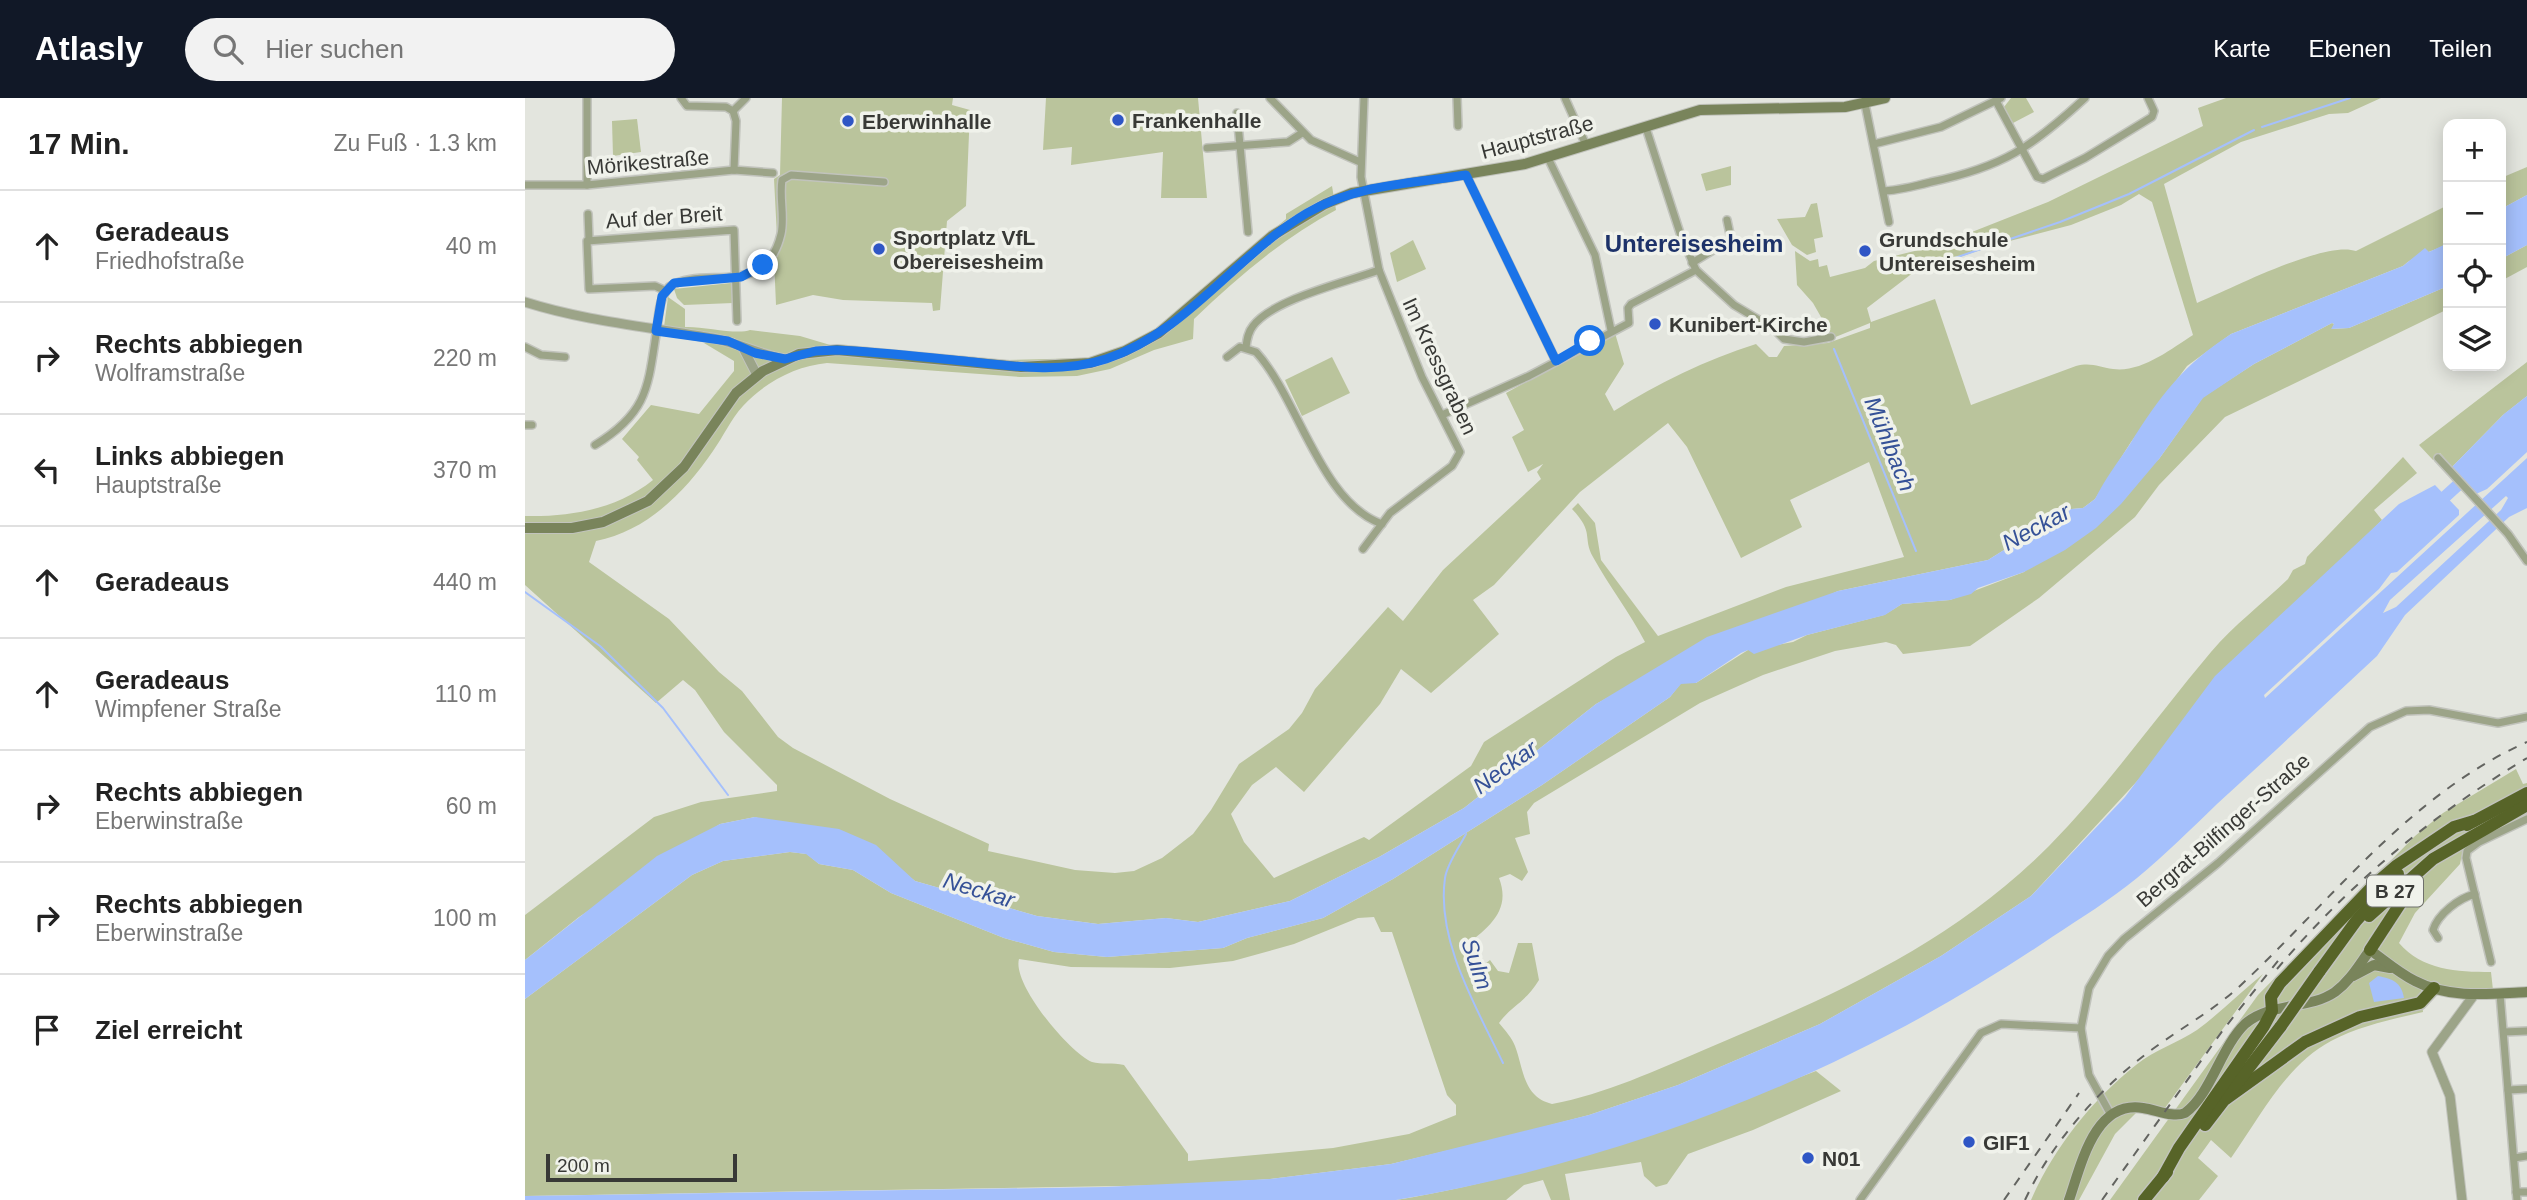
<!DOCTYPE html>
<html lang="de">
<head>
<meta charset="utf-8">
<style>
  :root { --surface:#fff; --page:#f2f2f2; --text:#222; --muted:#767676; --line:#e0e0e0; --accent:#111827 }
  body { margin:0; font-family:Helvetica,sans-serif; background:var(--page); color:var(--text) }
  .controls { position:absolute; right:21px; top:21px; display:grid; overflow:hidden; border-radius:14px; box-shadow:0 4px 18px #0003 }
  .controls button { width:63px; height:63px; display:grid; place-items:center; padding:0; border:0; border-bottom:2px solid var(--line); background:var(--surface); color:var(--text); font:35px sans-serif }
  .scale { position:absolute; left:21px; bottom:18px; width:191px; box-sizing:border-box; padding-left:7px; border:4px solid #383936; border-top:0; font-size:19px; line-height:24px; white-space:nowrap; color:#383936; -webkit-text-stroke:5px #f0f2eb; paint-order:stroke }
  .stop { position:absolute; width:21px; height:21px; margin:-16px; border:5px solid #1a73e8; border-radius:50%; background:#fff }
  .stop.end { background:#1a73e8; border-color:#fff; box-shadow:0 2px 7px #0008 }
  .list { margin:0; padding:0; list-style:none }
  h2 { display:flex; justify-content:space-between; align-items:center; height:91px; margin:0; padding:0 28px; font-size:30px }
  h2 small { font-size:23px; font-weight:400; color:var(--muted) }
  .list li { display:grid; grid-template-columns:46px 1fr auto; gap:21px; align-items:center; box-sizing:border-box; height:112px; padding:0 28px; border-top:2px solid var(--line) }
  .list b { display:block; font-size:26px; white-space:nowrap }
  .list p { margin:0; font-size:23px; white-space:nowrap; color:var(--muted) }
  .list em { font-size:23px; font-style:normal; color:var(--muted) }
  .icon { flex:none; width:38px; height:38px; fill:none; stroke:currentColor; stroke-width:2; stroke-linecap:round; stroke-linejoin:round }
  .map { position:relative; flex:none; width:2002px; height:1102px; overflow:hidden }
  header { display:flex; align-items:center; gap:42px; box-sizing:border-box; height:98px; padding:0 35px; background:var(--accent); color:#fff }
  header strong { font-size:33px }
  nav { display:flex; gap:38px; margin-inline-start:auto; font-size:24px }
  .search { width:490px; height:63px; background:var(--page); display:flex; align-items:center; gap:18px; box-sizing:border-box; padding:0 24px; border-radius:38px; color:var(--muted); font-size:26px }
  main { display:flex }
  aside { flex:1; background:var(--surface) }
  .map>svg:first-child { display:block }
</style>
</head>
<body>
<header>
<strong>Atlasly</strong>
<div class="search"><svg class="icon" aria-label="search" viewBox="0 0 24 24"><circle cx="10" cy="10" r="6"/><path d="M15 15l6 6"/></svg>Hier suchen</div>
<nav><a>Karte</a><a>Ebenen</a><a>Teilen</a></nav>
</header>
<main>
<aside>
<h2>17 Min.<small>Zu Fuß · 1.3 km</small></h2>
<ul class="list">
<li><svg class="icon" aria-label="ahead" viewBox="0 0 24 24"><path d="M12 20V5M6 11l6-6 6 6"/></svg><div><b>Geradeaus</b><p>Friedhofstraße</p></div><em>40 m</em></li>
<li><svg class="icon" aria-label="right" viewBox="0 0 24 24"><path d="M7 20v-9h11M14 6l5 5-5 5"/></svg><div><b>Rechts abbiegen</b><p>Wolframstraße</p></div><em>220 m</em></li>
<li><svg class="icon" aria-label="left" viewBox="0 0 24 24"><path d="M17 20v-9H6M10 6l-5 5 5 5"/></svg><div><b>Links abbiegen</b><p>Hauptstraße</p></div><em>370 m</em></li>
<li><svg class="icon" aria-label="ahead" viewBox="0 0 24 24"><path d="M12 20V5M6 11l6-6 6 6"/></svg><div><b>Geradeaus</b></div><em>440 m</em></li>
<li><svg class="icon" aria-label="ahead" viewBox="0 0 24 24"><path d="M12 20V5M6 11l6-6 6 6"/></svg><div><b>Geradeaus</b><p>Wimpfener Straße</p></div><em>110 m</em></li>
<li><svg class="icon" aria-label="right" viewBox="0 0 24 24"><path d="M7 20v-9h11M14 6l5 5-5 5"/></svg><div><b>Rechts abbiegen</b><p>Eberwinstraße</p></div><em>60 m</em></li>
<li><svg class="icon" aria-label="right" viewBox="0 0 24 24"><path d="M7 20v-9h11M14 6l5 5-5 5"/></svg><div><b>Rechts abbiegen</b><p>Eberwinstraße</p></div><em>100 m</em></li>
<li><svg class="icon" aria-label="arrive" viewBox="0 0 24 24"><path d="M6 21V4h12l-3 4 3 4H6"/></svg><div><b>Ziel erreicht</b></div></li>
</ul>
</aside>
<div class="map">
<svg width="2002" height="1102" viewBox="0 0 2002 1102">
  <rect width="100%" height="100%" fill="#e3e5de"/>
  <g fill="#bac49c" fill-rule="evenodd">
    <polygon points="257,0 428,0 427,7 445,12 441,108 422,123 415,212 408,213 407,205 318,202 288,197 251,207 249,161 253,158 249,81 255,77"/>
    <polygon points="521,0 673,0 682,100 636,100 638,54 546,67 547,49 518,52"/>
    <polygon points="1486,0 1501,0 1509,14 1488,25 1479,9"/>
    <path d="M 1701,0 L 1856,0 L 1823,15 L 1804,16 L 1716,44 L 1639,86 L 1672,205 C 1706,191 1800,142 1831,153 L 1923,107 L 1923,145 C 1909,154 1890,156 1878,168 L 1706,236 L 1662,268 L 1606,344 L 1570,401 L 1558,410 L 1535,412 L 1519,427 L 1463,462 L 1313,493 L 1104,588 L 1071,606 L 939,710 L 854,759 L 765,803 L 673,824 L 641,820 L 573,826 L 512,818 L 390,783 L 376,772 L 230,719 L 195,726 L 54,819 L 0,862 L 0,817 L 129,719 L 176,704 L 252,693 L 252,687 L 199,634 L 170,592 L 158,582 L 131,605 L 0,487 L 0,418 C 46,419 92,411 128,382 L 112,362 L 114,359 L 97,341 L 126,307 L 174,316 L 209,273 L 209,263 L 179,245 L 216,244 L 209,240 L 139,229 L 143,199 L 160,211 L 160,229 C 177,228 212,237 225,232 L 275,238 L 312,249 L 481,262 L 564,260 L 598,248 L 630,231 L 761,121 L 761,116 L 807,88 L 811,112 C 757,141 713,179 669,221 L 668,241 L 629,252 L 585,271 L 552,278 L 495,279 L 302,265 C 271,268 240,284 218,308 C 206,321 198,339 188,353 C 160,394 122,433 71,443 L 64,464 L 144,521 L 194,574 L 217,593 L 253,639 L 268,650 L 365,701 L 464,746 L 463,753 L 550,772 L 590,775 L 609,773 L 637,760 L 668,736 L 686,712 L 714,666 L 764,631 L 777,615 L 790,591 L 863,509 L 878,523 L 918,472 L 1016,381 L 1012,374 L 1018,366 L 1003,374 L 987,339 L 999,332 L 981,295 L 1090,235 L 1099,266 L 1080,296 L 1089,313 C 1133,285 1181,262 1231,246 L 1244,259 L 1252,259 L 1259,248 L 1303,245 L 1345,230 L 1345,225 L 1308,240 L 1288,205 L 1272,187 L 1270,153 L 1285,163 L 1293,161 L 1294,169 L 1302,167 L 1305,179 L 1340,170 L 1349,163 L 1414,147 L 1523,104 L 1678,28 L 1673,10 ZM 1614,96 L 1627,104 L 1668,237 C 1646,251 1616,275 1588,271 C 1574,269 1566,264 1551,268 L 1446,307 L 1410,201 L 1346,224 L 1342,210 L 1389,174 L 1477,145 L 1546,127 L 1596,107 ZM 1143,325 L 1162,349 L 1216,460 L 1277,429 L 1265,402 L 1344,364 L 1379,459 L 1261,489 L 1133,538 L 1076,462 L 1070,425 L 1053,405 L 1047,411 C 1070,435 1057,439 1068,459 C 1084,488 1105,515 1120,544 L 1091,559 L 959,644 L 946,668 L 844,742 L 839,739 L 749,780 L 719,744 L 706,716 L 727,687 L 751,669 L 779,694 L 855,606 L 876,571 L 906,595 L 974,536 L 948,502 L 969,487 L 1055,394 Z"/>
    <polygon points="112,21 116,54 88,58 87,23"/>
    <polygon points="1206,68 1206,87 1181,93 1176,76"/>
    <polygon points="2002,69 2002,97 1976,111 1976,80"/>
    <polygon points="1292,105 1298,139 1289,141 1291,154 1282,157 1267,147 1252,121 1280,119 1286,106"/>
    <polygon points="888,142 901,171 872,184 865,155"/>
    <polygon points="2002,147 2002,169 1976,183 1976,161"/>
    <polygon points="206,185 208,205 159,207 152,200 149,191"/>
    <path d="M 1923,188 L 1923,211 L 1700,319 L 1634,387 L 1610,419 L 1514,500 L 1445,548 L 1378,556 L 1371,547 L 1361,544 L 1310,553 L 1238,577 L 1175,605 L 1009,705 L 1002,714 L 1005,736 L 990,740 L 1003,774 L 997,783 L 985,776 L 974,780 C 987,814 962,830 938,850 L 949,877 L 954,880 L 955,870 L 965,862 L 973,873 L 984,875 L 993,845 L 1007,845 L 1014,882 C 1000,905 987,907 974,925 C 980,932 987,940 990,948 C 999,972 998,999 1027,1006 C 1080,996 1132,972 1181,951 C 1309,897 1424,848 1524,748 C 1583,688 1632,618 1686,554 C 1709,527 1738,505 1763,481 L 1768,472 L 1780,466 L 1782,459 L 1878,359 L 1892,375 L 1849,412 L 1857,422 L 1808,471 L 1506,798 L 1416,858 L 1295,926 L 1153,987 L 1064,1017 L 988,1037 L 866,1066 L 745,1081 L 654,1087 L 0,1098 L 0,901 L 167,777 L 198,763 L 265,754 L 282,756 L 294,766 L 328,772 L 366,795 L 479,840 L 529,854 L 582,859 L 698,850 L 722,840 L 798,820 L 868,781 L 1017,687 L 1145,599 L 1156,585 L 1171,585 L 1223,552 L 1268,544 L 1282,537 L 1359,517 L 1377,506 L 1425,502 L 1499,474 L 1634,361 L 1678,299 L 1729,266 L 1807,225 L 1809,226 L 1807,231 L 1824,230 ZM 849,819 L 856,834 L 867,834 L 922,997 L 931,1007 L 931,1017 L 884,1036 L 808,1050 L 663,1063 L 663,1056 L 599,967 C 588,964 576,967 567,964 C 544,954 487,886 494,861 L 546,869 L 645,870 L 708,863 L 769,846 L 833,820 Z"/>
    <polygon points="807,259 825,295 777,318 760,282"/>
    <polygon points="2002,264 2002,298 1978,317 1927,369 1915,355 1908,362 1894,347"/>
    <path d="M 1991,671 L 1998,686 L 2002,685 L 2002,718 L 1938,751 L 1935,766 L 1890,815 L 1874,845 C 1897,872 1932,874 1966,874 L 1968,892 L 1924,889 L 1902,883 L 1896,893 L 1898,914 C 1868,921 1834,928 1806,943 C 1761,967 1735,1019 1706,1060 L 1686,1042 L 1673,1060 L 1693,1078 L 1674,1102 L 1585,1102 L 1733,897 L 1890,738 L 1918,715 Z"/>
    <path d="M 1738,876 L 1637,1014 L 1613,1013 L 1590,1036 L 1554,1102 L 1506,1102 C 1529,1050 1566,1003 1611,967 C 1629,952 1653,945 1672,932 C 1695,915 1716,894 1738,876 Z"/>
    <path d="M 1291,973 L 1316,993 L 1228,1032 L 1163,1056 L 1142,1086 L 1131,1089 L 1119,1078 L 1116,1064 L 1040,1076 L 1045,1102 L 1026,1102 L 1018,1082 L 999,1087 L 981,1102 L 871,1102 C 1021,1077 1150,1026 1291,973 Z"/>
  </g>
  <g fill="#a5c0fc" fill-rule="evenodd">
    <polygon points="2002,97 2002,147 1976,161 1976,111"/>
    <path d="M 1923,145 L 1923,188 L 1824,230 L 1806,231 L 1809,226 L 1807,225 L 1729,266 L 1678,300 L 1634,361 L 1596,406 L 1571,430 L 1540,452 L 1499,474 L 1453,490 L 1446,496 L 1425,502 L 1377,506 L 1360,517 L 1282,537 L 1229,556 L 1223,552 L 1216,555 L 1171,585 L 1156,586 L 1145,599 L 1017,687 L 868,781 L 798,820 L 722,840 L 698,850 L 582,859 L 529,854 L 479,840 L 366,795 L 328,772 L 294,766 L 281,756 L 265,754 L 198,763 L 167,777 L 0,901 L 0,862 L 132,758 L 195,726 L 230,719 L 314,731 L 351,747 L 390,783 L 512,818 L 573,826 L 641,820 L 673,824 L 765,803 L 854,759 L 939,710 L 1071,606 L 1182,539 L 1313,493 L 1463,462 L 1519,427 L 1535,412 L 1558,410 L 1570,401 C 1580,381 1593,364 1605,346 C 1634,299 1659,266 1706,236 L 1878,168 L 1900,150 L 1904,154 Z"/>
    <polygon points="2002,298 2002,354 1962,391 1951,396 1927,369 1979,316"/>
    <path d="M 2002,360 L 2002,410 L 1984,419 L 1880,517 L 1852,558 C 1799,607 1746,657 1692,706 C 1666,731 1640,757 1612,780 C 1585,802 1556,820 1527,839 C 1332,972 1104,1063 871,1102 L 0,1102 L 0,1098 L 580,1089 L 745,1081 L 866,1066 L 1064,1017 L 1153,987 L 1295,926 L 1416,858 L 1506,798 L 1600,699 L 1690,578 L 1874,406 L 1910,387 L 1934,412 L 1934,417 L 1872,474 L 1866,475 L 1854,491 L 1739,597 L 1740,600 ZM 1981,398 L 1983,400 L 1976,412 L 1871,509 L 1858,515 L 1865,502 Z"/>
    <path d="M 1853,878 C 1868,881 1876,884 1879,900 L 1849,904 L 1844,885 Z"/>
  </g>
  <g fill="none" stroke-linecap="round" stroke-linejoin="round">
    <g stroke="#a5c0fc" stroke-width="2">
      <polyline points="1737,29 1825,0"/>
      <polyline points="1415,165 1535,124 1604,96 1729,32"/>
      <polyline points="1309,251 1391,453"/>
      <polyline points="0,494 75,548 138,610 203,697"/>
      <path d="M 941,736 C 935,748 922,766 920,780 C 911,843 952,910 978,965"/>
    </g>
    <polyline stroke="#a5c0fc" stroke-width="12" points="1910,408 1946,375"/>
    <defs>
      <g id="minor">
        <polyline points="156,0 162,8 201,9 208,13 211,23 209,72"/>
        <polyline points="745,0 786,42 835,64"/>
        <polyline points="932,0 933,28"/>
        <polyline points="1040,0 1061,47"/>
        <polyline points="1471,3 1512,79 1518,81 1560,60 1627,19 1629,13 1623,0"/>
        <polyline points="1340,6 1364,124"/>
        <polyline points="208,13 221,0"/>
        <polyline points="712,15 723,134"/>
        <polyline points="1121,30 1155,135 1171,172 1209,207 1249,231 1259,241 1279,244 1306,239"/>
        <polyline points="1349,46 1416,29 1476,0"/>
        <polyline points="682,50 763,44 777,35"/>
        <polyline points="1023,60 1070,157 1086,232"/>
        <polyline points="941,77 1031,263"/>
        <polyline points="0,87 62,87 209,72 248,75"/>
        <polyline points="62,87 62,0"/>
        <path d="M 1359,93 C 1375,92 1391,88 1406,84 C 1478,69 1507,49 1560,0"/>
        <polyline points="63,116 64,141"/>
        <polyline points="1167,165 1206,141 1202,122"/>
        <polyline points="141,193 130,188 64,191 62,143 209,132 212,223"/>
        <polyline points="0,249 16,257 40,259"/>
        <path d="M 721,249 C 722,241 723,234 728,228 C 748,201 822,184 854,172"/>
        <path d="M 702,259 L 715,249 L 731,254 C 774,301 795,404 857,426"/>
        <polyline points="917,317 1004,278 1104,225 1103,210 1106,206 1171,172"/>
        <polyline points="0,327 7,327"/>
        <path d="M 70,347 C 124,314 123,288 132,230 C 134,215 134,201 144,189 C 179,166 240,203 256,136 C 260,119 254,99 257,82 L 266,77 L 359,84"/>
        <polyline points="1913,360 1983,436 2002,463"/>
        <polyline points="838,451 865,415 927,368 935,354 897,279 854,172 836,79 839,0"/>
        <path d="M 1913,840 L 1908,832 C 1913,816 1934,800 1950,796"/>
        <polyline points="1966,864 1941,760 1942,753 1954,744 2002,721"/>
        <polyline points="1975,896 1992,1102"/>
        <polyline points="1979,934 2002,933"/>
        <polyline points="1983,992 2002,991"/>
        <polyline points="1586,1017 1564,977 1556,930 1564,890 1583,858 1599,841 1693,765 1845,629 1881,613 1904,612 1973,625 2002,619"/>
        <polyline points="1989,1060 2002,1058"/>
        <polyline points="1991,1094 2002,1094"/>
        <polyline points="1335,1102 1456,935 1476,926 1556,930"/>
      </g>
      <g id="tertiary">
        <path d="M 0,204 C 63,224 128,229 192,241 C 215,246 236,257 260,261"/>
        <polyline points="218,250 232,277"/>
        <polyline points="1937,1102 1925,998 1907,954 1949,897"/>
      </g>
      <g id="secondary">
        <polyline points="0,430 47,430 78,424 123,403 159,369 211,295 238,273 274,256 312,252 496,269 565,265 600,253 634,235 747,138 800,106 827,95 1000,66 1175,12 1320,9 1360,0"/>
        <polyline points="1828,878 1849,867 1865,870"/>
        <path d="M 1544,1102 C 1556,1068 1569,1002 1618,1010 C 1632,1012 1648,1020 1660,1015 C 1686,996 1696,949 1720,926 C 1745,904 1784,912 1810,894 C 1825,883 1834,867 1845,852 C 1859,862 1874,875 1890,883 C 1924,901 1965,896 2002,894"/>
      </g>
      <g id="trunk">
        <polyline points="1942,727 2002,695"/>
        <polyline points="1844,818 1908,761 2002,707"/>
        <polyline points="1845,852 1890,783"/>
        <polyline points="1794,874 1831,823 1873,776"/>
        <polyline points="1701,1001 1780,944 1835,919 1895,905 1909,890"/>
        <polyline points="1680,1027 1756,928"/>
        <polyline points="1638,1079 1654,1050 1739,928 1747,913 1746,899 1755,885 1849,787 1871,768 1929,729 1949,723"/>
        <polyline points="1619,1102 1642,1074"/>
      </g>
    </defs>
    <use href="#minor" stroke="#c1c3bc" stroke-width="10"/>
    <use href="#tertiary" stroke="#c1c3bc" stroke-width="11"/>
    <use href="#secondary" stroke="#c1c3bc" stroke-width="12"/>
    <use href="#trunk" stroke="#c1c3bc" stroke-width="15"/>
    <use href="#minor" stroke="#9ca488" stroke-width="7"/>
    <use href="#tertiary" stroke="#9ca488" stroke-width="9"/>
    <use href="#secondary" stroke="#79845b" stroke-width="10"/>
    <use href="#trunk" stroke="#576428" stroke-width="12"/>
    <g stroke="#636460" stroke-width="2" stroke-dasharray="9 9" stroke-linecap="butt">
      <path d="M 1752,871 C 1824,786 1907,717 2002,660"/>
      <polyline points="1479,1102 1554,995"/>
      <path d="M 1500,1102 C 1526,1046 1572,993 1621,956 C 1652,932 1687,914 1716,887 C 1807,802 1885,696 2002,644"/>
      <polyline points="1577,1102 1698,932 1756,859"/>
    </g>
    <defs>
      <polyline id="trunk-bridge" points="1756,928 1794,874"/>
    </defs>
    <use href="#trunk-bridge" stroke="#c1c3bc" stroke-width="15" stroke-linecap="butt"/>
    <use href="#trunk-bridge" stroke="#576428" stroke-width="12"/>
  </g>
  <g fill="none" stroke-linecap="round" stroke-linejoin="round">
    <path stroke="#1a73e8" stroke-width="9" d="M 238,167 L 216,179 L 149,185 L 137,198 L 131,233 L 203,243 L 230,255 L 260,261 L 291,253 L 312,252 C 354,254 397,259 439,263 C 485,268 536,276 581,261 C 661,235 711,157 782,115 C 831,86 886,86 941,77 L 1031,263 L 1065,243"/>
  </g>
  <g fill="#2f56c5" stroke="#f0f2eb" stroke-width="2.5">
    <circle cx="593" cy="22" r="7"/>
    <circle cx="323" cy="23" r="7"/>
    <circle cx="354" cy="151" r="7"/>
    <circle cx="1340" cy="153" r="7"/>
    <circle cx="1130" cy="226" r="7"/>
    <circle cx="1444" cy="1044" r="7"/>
    <circle cx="1283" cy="1060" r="7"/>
  </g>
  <g text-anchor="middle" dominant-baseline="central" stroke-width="7" stroke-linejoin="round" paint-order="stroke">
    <rect fill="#f0f2eb" stroke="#6f706c" stroke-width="2" x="1842" y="777.5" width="56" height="31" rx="5"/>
    <g font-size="19" font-weight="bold" fill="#383936">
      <text x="1870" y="793">B 27</text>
    </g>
    <g font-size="21" font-weight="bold" fill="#383936" stroke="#f0f2eb" text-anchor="start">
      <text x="607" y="22">Frankenhalle</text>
      <text x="337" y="23">Eberwinhalle</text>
      <text x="368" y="139">Sportplatz VfL<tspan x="368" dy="24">Obereisesheim</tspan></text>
      <text x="1354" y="141">Grundschule<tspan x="1354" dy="24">Untereisesheim</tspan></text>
      <text x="1144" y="226">Kunibert-Kirche</text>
      <text x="1458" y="1044">GIF1</text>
      <text x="1297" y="1060">N01</text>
    </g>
    <g font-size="21" fill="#383936" stroke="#f0f2eb">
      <text transform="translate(1012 39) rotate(-15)">Hauptstraße</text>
      <text transform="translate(123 64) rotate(-5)">Mörikestraße</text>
      <text transform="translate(139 119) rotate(-4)">Auf der Breit</text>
      <text transform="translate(915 268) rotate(65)">Im Kressgraben</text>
      <text transform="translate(1698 732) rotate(-41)">Bergrat-Bilfinger-Straße</text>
    </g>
    <g font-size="23" font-style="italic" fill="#355197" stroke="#f0f2eb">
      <text transform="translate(1365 346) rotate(68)">Mühlbach</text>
      <text transform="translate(1511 429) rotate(-28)">Neckar</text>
      <text transform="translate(980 669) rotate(-36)">Neckar</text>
      <text transform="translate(454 792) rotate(17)">Neckar</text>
      <text transform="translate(952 866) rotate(71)">Sulm</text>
    </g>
    <g font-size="24" font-weight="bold" fill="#1d3269" stroke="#f0f2eb">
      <text x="1169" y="145">Untereisesheim</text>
    </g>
  </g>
</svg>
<div class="controls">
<button>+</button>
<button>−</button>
<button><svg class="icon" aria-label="locate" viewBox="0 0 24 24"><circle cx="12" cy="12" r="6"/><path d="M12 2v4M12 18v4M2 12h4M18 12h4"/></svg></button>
<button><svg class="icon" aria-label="layers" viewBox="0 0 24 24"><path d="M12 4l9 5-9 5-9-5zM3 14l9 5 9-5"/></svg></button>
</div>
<div class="scale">200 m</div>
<div class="stop" style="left:1065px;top:243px"></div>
<div class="stop end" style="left:238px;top:167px"></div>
</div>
</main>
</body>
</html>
